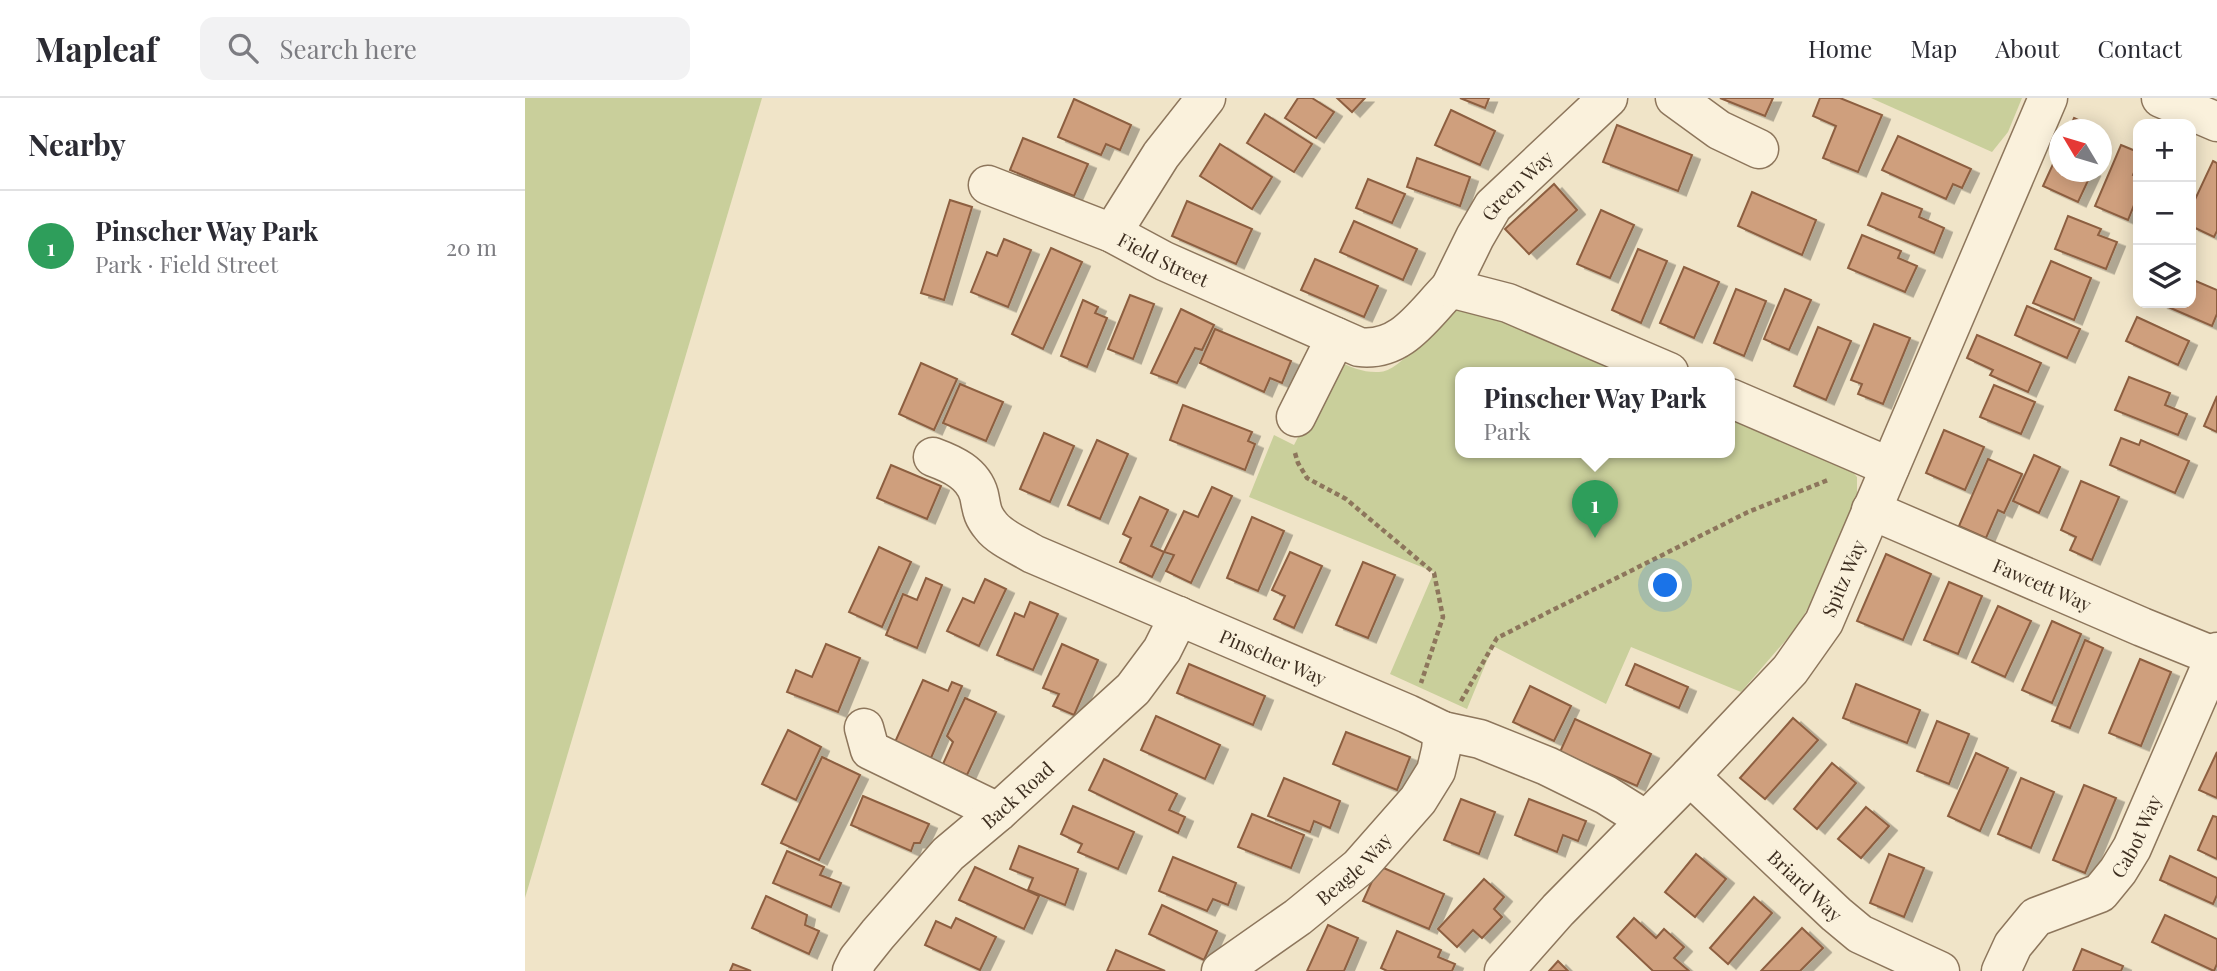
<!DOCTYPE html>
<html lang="en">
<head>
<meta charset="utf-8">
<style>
  :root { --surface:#fff; --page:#f2f2f3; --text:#2b2b33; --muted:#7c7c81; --line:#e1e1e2; --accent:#9e2a2b }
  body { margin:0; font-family:"Playfair Display",serif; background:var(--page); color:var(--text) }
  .controls { position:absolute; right:21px; top:21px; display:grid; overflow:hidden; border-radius:14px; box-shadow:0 4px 18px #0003 }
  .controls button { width:63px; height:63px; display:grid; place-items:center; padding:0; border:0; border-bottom:2px solid var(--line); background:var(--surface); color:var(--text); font:35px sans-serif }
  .compass { position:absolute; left:1524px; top:21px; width:63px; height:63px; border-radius:50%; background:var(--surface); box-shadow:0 4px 18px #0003; rotate:308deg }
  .you { position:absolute; left:1141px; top:488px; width:24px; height:24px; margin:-18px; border:5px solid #fff; border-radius:50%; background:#1a73e8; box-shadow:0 0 0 10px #1a73e833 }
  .badge { display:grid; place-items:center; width:46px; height:46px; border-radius:50%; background:var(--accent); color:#fff; font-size:23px; font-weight:700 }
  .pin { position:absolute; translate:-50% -58px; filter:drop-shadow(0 2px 4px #0008) }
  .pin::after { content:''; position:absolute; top:37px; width:24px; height:21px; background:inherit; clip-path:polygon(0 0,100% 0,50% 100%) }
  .popup { position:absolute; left:930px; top:269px; width:280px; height:91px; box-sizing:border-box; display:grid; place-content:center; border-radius:14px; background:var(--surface); filter:drop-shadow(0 2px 5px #0005); font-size:23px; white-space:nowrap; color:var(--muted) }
  .popup b { font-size:26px; color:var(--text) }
  .popup::after { content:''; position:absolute; left:50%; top:100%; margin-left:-14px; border:14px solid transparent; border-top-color:var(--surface) }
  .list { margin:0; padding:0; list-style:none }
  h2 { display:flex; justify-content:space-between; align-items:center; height:91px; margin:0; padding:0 28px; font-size:30px }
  h2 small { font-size:23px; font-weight:400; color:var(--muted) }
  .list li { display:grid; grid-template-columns:46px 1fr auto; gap:21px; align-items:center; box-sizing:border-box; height:112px; padding:0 28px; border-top:2px solid var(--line) }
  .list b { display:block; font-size:26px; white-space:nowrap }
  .list p { margin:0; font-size:23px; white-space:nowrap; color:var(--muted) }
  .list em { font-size:23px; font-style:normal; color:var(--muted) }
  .icon { flex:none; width:38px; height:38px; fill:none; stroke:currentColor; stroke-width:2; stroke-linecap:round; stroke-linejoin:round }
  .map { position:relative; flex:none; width:1692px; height:873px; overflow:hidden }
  header { display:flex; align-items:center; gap:42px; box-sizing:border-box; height:98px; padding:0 35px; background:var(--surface); border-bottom:2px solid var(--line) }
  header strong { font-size:33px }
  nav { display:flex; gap:38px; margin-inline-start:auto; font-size:24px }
  .search { width:490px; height:63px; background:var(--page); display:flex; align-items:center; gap:18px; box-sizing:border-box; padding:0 24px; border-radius:14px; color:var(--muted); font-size:26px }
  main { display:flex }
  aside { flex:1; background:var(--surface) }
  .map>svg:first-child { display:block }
</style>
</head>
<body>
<header>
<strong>Mapleaf</strong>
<div class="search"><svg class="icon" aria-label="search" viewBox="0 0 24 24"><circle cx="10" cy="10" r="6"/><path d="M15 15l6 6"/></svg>Search here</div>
<nav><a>Home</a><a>Map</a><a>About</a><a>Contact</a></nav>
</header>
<main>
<aside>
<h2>Nearby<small></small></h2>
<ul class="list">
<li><span class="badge" style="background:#2e9e5b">1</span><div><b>Pinscher Way Park</b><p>Park · Field Street</p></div><em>20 m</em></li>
</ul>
</aside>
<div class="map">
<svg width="1692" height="873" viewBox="0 0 1692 873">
  <defs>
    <filter id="shadow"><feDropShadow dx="8" dy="4.5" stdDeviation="0" flood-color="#0004"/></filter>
  </defs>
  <rect width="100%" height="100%" fill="#f0e4c8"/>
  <g fill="#c9cf9b">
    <polygon points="0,0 237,0 0,800"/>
    <polygon points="1346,0 1497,0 1483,34 1467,54"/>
    <path d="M 952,207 L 1113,274 L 935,274 L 935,354 L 1205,354 L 1205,312 L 1312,356 L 1332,379 L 1332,405 L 1285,506 L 1273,528 L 1216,594 L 1106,549 L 1081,606 L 968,548 L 942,611 L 865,576 L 909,474 L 724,399 L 749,337 L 769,347 L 812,263 C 826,269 839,275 854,274 C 876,274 910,226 926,209 Z"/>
  </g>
  <g fill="#cf9f7d" stroke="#8d5f41" stroke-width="2" filter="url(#shadow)">
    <polygon points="773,0 787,0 809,14 791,40 760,20"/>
    <polygon points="812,0 840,0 827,14"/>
    <polygon points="935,0 964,0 960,10"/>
    <polygon points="1195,0 1248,0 1240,18"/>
    <polygon points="1295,0 1315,0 1357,17 1333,74 1298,60 1311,28 1288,18"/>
    <polygon points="549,1 606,27 595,52 581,46 576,57 533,39"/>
    <polygon points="926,12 970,33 955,67 910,47"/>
    <polygon points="740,16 787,46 769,74 722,45"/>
    <polygon points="1549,20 1572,31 1572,32 1544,32"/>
    <polygon points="1092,27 1167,57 1153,93 1078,64"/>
    <polygon points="1373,38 1446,71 1437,90 1428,86 1421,101 1357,72"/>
    <polygon points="498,40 563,66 549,98 485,72"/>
    <polygon points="695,46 747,79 727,111 675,78"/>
    <polygon points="1596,47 1613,54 1613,64 1608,77 1613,80 1613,97 1603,122 1570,108"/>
    <polygon points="1534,53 1534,74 1567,74 1553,104 1518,88"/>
    <polygon points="892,60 945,79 935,108 882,89"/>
    <polygon points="1688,63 1692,65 1692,133 1689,139 1666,128 1666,110"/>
    <polygon points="843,81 880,96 867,125 831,110"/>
    <polygon points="1029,86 1052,112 1004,156 980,131"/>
    <polygon points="1227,94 1291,122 1277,157 1213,128"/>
    <polygon points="1357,95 1397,111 1394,119 1419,130 1409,155 1343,127"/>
    <polygon points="425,102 447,109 419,202 396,195"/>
    <polygon points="662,103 727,131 711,166 647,138"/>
    <polygon points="1076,112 1109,127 1085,180 1052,166"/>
    <polygon points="1543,118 1576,131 1573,137 1592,144 1581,171 1530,151"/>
    <polygon points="829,123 892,151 878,182 815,154"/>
    <polygon points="1337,137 1376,153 1373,160 1392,168 1380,194 1323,170"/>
    <polygon points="479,141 506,152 483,209 446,194 462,154 472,158"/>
    <polygon points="526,150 557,164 518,251 487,236"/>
    <polygon points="1113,151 1142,163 1116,225 1087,212"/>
    <polygon points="790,161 853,188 839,219 776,192"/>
    <polygon points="1526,163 1566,180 1549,222 1508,205"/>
    <polygon points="1159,169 1194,184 1169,240 1135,225"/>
    <polygon points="1666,181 1692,192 1692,216 1687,228 1634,205 1666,205"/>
    <polygon points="1211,191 1241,203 1219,258 1189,245"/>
    <polygon points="1260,191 1286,202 1264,252 1239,241"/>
    <polygon points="605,197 629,206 608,261 583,251"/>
    <polygon points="558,202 573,209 570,215 582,220 562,269 536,258"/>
    <polygon points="1502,208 1555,231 1542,260 1490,237"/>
    <polygon points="656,211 689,227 677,252 670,250 652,285 626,275"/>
    <polygon points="1612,219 1664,243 1653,267 1601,243"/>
    <polygon points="1349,226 1385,240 1358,306 1333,296 1337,286 1326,282"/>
    <polygon points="1293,229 1326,243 1301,302 1269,288"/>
    <polygon points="690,231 766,263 757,285 745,280 739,294 675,265"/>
    <polygon points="1452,237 1516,265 1503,294 1465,277 1468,272 1442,260"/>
    <polygon points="396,265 432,281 409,332 374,316"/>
    <polygon points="1604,279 1645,295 1640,307 1662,316 1653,337 1590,312"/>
    <polygon points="435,286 478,304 461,343 418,325"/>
    <polygon points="1469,287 1510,304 1496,336 1455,319"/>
    <polygon points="1692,298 1692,334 1679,328"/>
    <polygon points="658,307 727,334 723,343 730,346 720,372 645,342"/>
    <polygon points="1419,332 1459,349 1440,392 1401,375"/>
    <polygon points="519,335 549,348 525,404 495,391"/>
    <polygon points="1596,340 1614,347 1616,342 1664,363 1650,395 1585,367"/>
    <polygon points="572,342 603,356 575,421 543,407"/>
    <polygon points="1509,357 1535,369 1514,415 1488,403"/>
    <polygon points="1463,361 1497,376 1479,415 1473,412 1461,440 1434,428"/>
    <polygon points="366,367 416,388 402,421 352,400"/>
    <polygon points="1556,383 1594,399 1567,462 1545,452 1551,439 1536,432"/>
    <polygon points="687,389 707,398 666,485 641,473 649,457 639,454 659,413 673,419"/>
    <polygon points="615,399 643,412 626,448 639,454 627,479 595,464 606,440 598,436"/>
    <polygon points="727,419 759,433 733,493 702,480"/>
    <polygon points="354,449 386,464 357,529 324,514"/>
    <polygon points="765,454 797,468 769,530 749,521 760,498 747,492"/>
    <polygon points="1361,456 1406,476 1378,542 1332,523"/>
    <polygon points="838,464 870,477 843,540 811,527"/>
    <polygon points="401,480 417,487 392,550 361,537 378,496 392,502"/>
    <polygon points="460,481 481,491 454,548 422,533 438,500 449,505"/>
    <polygon points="1424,484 1457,498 1433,556 1399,542"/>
    <polygon points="505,504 533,516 508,572 472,557 490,515 499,519"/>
    <polygon points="1473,508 1506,523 1480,579 1447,564"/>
    <polygon points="1527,523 1556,536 1527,605 1497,592"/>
    <polygon points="1560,542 1578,550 1545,630 1527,623"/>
    <polygon points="301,546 335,560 313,614 262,594 271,572 287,579"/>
    <polygon points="537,546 573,562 549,617 528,608 534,596 518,590"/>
    <polygon points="1615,561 1646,574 1616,648 1584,635"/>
    <polygon points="664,566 740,598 728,627 652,595"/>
    <polygon points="1110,566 1163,589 1154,610 1101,587"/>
    <polygon points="398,582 423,593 427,584 437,588 406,660 370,644"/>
    <polygon points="1331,586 1395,612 1382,645 1318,620"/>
    <polygon points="1005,588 1046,608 1029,643 988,624"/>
    <polygon points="440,600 471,614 442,677 418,666 428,644 422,638"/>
    <polygon points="631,618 695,647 680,681 616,652"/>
    <polygon points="1268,620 1293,642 1240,701 1215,680"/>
    <polygon points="1050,621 1126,656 1112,688 1035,654"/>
    <polygon points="1412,623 1444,636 1424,686 1392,673"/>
    <polygon points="263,632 296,649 271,702 237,686"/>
    <polygon points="821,634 885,659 872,692 808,666"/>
    <polygon points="1692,654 1692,700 1674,692"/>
    <polygon points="1451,655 1483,670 1455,733 1423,718"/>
    <polygon points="297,659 335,677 294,762 256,745"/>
    <polygon points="579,661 652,696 644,712 660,719 653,735 564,692"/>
    <polygon points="1307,665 1331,685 1292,731 1269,711"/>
    <polygon points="759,680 815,703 805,730 789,723 785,734 743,718"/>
    <polygon points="1496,680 1529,694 1506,750 1473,736"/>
    <polygon points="1559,687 1591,700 1560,775 1528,762"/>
    <polygon points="338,698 404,726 395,745 389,745 386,753 326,727"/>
    <polygon points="936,701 970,714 954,756 919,742"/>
    <polygon points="1004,701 1061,723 1053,743 1038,737 1032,754 990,737"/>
    <polygon points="548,708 609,734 593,771 553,754 557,746 536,736"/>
    <polygon points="1341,709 1364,728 1336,760 1313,741"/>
    <polygon points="727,716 779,737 766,770 713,749"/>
    <polygon points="1688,718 1692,719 1692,761 1673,752"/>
    <polygon points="494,748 553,771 540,807 503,792 508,780 485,771"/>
    <polygon points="262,753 299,769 295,777 316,785 306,809 248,785"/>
    <polygon points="1171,756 1201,781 1170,819 1140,794"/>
    <polygon points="1364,756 1399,770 1379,819 1345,805"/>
    <polygon points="1645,758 1692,780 1692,797 1688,806 1635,782"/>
    <polygon points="648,759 711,785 703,807 688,801 682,813 634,793"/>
    <polygon points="854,768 919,796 904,831 838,803"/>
    <polygon points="450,769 514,798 499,831 434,802"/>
    <polygon points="959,781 979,799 969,811 977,819 957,840 948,832 932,849 913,831"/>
    <polygon points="241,798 282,817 280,827 294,833 284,856 227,830"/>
    <polygon points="1229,799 1247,815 1203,866 1185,850"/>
    <polygon points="637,807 692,833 679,862 624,836"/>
    <polygon points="1640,817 1692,841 1692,866 1689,873 1627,844"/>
    <polygon points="431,820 471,839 455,872 400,847 411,823 426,830"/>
    <polygon points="1109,820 1131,840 1139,831 1159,849 1149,860 1164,873 1128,873 1092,839"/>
    <polygon points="803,827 833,840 819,873 782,873"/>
    <polygon points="1277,830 1298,850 1275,873 1236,873"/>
    <polygon points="872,833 916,852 913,859 930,866 927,873 862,873 856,870"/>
    <polygon points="1557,851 1598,868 1596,873 1548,873"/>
    <polygon points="591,852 640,873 582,873"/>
    <polygon points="1033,863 1043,873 1024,873"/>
    <polygon points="208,866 226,873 205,873"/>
  </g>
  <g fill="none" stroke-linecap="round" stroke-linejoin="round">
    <defs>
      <g id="minor">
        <polyline points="1150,0 1194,32 1234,51"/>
        <polyline points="1636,0 1692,24"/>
        <path id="s1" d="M 463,87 L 587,135 L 639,163 L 834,249 C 877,254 898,217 925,190 L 983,205 L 1144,274"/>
        <polyline points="587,135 636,57 681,0"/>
        <path id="s2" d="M 925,190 L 950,139 L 968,108 L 1083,0"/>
        <polyline points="1205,300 1365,369"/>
        <polyline points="771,319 811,239"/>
        <path id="s3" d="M 408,359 C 427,366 448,375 454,397 C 457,410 456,416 466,428 C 475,440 495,448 508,456 L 883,616 L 918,633 L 955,641 L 1022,668 L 1081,697 L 1121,722"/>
        <path id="s4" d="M 1346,412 L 1617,529 L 1691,559"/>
        <polyline points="339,630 345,652 473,714"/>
        <path id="s5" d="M 1165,678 L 1311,816 L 1335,836 L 1415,873"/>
        <path id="s6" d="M 327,873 L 333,861 L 353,836 L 423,756 L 473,714 L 608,591 L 637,552 L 654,518"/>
        <path id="s7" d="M 696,873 L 773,819 L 834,769 L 893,702 L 911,673 L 916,652 L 918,633"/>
        <path id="s8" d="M 979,873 L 1033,812 L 1165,678 L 1265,572 L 1299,524 L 1523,0"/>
        <path id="s9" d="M 1476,873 L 1488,847 L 1511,819 L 1575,795 L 1593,773 L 1607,750 L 1692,554"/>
      </g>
    </defs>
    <use href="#minor" stroke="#8d765c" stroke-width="41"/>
    <g stroke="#8d765c" stroke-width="4.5" stroke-dasharray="5 3.5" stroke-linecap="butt">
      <polyline points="770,355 773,365 782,380 821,401 909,475 918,519 896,585"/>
      <polyline points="936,603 972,540 1223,414 1303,382"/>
    </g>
    <use href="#minor" stroke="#faf1dc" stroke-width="38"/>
  </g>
  <g text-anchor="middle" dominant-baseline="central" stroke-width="5" stroke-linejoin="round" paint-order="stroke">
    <g font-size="19" fill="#3d2e20" stroke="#f7eed8">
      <text stroke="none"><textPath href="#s2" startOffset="124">Green Way</textPath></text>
      <text stroke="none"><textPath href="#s1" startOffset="191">Field Street</textPath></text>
      <text stroke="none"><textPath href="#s8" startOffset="522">Spitz Way</textPath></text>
      <text stroke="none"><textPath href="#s4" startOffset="187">Fawcett Way</textPath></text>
      <text stroke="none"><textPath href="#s3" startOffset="408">Pinscher Way</textPath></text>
      <text stroke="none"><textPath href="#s6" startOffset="243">Back Road</textPath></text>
      <text stroke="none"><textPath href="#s9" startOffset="201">Cabot Way</textPath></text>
      <text stroke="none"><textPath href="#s7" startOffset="168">Beagle Way</textPath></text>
      <text stroke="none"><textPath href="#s5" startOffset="159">Briard Way</textPath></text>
    </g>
  </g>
</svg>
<div class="controls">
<button>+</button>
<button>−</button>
<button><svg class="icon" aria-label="layers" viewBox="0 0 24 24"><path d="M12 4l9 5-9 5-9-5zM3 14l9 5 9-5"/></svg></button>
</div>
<svg class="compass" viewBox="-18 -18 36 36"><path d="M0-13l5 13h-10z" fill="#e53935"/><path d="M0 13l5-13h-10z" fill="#7c7c81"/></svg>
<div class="you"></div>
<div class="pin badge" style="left:1070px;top:440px;background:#2e9e5b">1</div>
<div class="popup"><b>Pinscher Way Park</b>Park</div>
</div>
</main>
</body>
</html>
